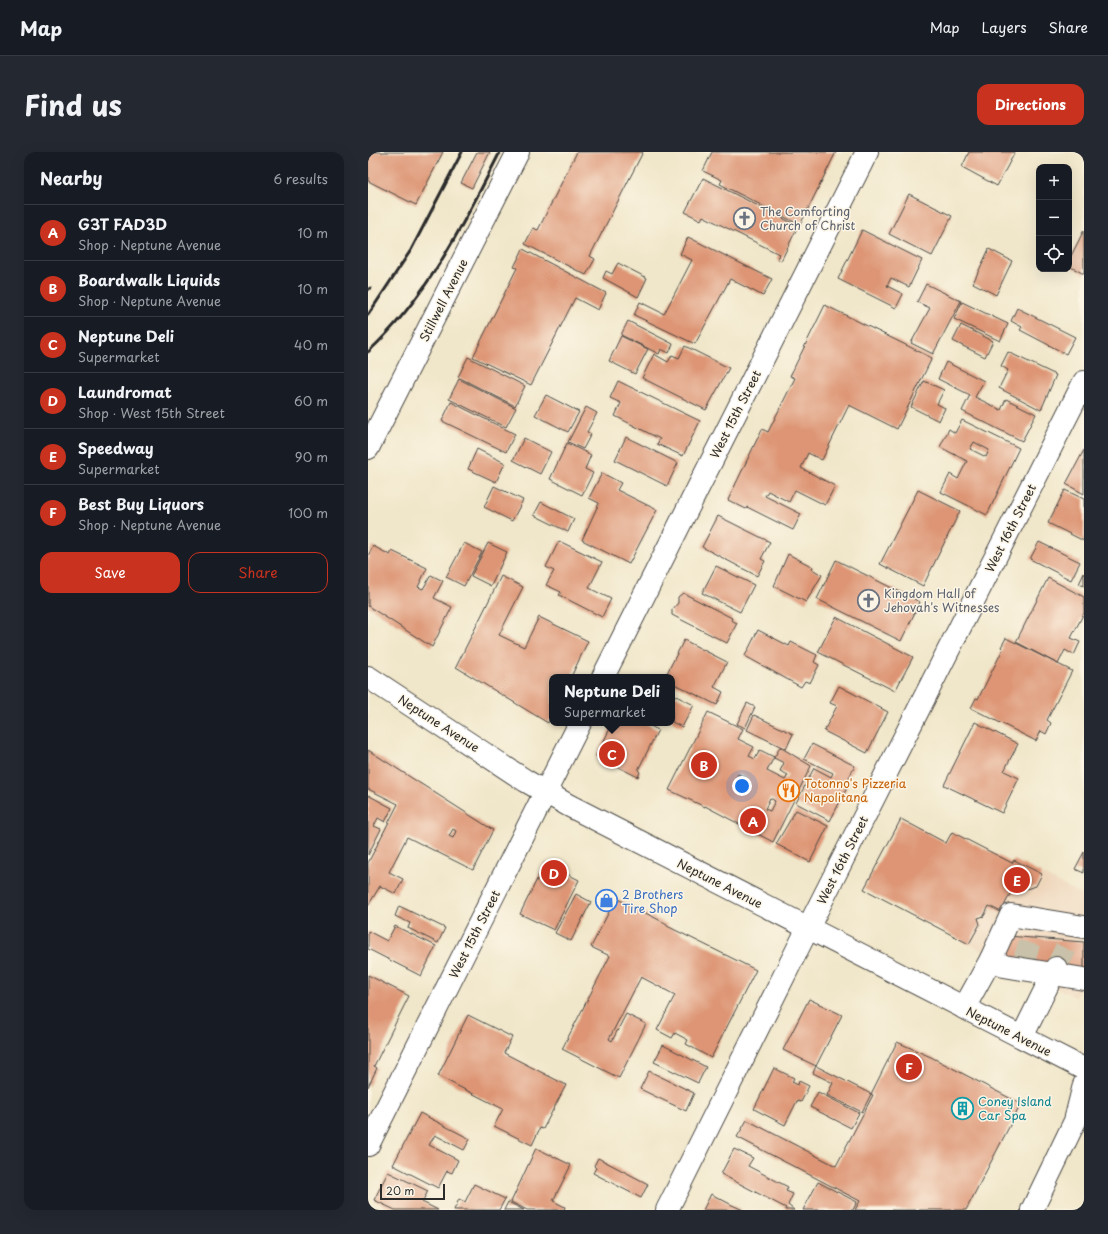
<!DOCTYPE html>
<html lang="en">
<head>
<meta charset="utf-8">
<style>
  :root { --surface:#171b24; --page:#242831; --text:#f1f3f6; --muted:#9ea1a6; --line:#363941; --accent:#c8321e }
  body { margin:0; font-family:"Playpen Sans",sans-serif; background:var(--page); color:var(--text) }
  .controls { position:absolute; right:12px; top:12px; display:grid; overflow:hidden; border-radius:8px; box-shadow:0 4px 16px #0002 }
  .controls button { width:36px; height:36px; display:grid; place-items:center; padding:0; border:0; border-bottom:1px solid var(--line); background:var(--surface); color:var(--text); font:20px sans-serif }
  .scale { position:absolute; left:12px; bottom:10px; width:65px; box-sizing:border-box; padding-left:4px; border:2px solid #2b2b2b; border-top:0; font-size:11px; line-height:14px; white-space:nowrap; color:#2b2b2b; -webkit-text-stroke:3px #fcf5e5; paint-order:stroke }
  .you { position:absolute; left:374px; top:634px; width:14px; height:14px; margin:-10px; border:3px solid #fff; border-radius:50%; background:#1a73e8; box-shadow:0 0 0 6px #1a73e833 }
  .badge { display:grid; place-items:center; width:26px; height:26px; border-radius:50%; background:var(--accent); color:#fff; font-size:13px; font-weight:700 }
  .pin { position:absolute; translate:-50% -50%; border:2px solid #fff; box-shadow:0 1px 4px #0006 }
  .popup { position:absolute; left:181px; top:522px; width:126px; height:52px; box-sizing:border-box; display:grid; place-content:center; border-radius:8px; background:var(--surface); filter:drop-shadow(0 1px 3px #0005); font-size:13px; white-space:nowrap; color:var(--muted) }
  .popup b { font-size:15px; color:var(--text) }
  .popup::after { content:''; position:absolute; left:50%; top:100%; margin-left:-8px; border:8px solid transparent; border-top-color:var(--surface) }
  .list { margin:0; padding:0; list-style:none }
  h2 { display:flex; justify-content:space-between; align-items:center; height:52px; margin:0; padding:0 16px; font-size:17px }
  h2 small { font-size:13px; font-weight:400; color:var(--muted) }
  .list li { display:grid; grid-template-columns:26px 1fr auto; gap:12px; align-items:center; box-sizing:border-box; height:56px; padding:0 16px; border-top:1px solid var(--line) }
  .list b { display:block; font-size:15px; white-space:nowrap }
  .list p { margin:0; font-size:13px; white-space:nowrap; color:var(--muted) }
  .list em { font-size:13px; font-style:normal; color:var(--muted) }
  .actions { display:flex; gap:8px; padding:12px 16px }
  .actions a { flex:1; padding:9px 0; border:1px solid var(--accent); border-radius:12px; text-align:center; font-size:14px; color:var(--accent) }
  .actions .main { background:var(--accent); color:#fff }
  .icon { flex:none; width:22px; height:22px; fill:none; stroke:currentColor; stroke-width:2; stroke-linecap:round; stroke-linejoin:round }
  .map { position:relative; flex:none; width:716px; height:1058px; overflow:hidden; border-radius:12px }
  header { display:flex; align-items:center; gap:24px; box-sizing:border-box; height:56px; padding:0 20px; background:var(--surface); border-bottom:1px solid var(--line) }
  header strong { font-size:19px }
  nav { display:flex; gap:22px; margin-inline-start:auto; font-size:14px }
  .intro { display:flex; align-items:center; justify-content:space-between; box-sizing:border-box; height:96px; padding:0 24px }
  h1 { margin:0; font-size:28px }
  .button { padding:10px 18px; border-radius:12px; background:var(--accent); color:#fff; font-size:14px; font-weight:700 }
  main { display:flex; gap:24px; padding:0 24px }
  aside { flex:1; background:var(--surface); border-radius:12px; box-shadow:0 4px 16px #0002 }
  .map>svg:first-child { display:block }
</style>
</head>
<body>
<header>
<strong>Map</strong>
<nav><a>Map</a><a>Layers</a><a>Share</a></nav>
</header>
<div class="intro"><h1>Find us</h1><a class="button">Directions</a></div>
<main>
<aside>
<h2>Nearby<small>6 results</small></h2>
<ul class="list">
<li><span class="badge">A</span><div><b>G3T FAD3D</b><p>Shop · Neptune Avenue</p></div><em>10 m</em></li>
<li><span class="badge">B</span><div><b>Boardwalk Liquids</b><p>Shop · Neptune Avenue</p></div><em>10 m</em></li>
<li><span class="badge">C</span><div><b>Neptune Deli</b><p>Supermarket</p></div><em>40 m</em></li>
<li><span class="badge">D</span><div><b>Laundromat</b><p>Shop · West 15th Street</p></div><em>60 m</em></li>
<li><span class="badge">E</span><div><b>Speedway</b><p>Supermarket</p></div><em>90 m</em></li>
<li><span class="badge">F</span><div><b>Best Buy Liquors</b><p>Shop · Neptune Avenue</p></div><em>100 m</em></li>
</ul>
<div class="actions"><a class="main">Save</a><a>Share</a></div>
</aside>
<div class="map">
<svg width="716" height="1058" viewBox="0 0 716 1058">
  <rect width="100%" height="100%" fill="#fcf5e5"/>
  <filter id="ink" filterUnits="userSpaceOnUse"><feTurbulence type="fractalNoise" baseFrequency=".025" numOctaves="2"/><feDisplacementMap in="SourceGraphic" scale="8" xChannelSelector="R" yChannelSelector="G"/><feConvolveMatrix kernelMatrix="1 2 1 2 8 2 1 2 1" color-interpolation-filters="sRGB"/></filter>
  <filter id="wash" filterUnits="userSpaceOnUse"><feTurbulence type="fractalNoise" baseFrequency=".012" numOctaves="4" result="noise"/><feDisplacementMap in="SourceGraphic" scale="16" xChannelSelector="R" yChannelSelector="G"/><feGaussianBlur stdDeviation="0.9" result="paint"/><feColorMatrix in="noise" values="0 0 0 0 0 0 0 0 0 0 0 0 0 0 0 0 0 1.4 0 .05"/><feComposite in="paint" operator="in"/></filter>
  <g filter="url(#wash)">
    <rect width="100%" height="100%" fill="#f0e6c9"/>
    <polygon fill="#eed6bb" points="646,708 716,744 716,827 707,845 601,792"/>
    <g id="blocks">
      <g fill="#dd9574" fill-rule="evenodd">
        <polygon points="0,0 75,0 48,53 0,29"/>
        <polygon points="109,0 122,0 104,36 93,31"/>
        <polygon points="209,0 275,0 222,104 227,107 218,123 157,92 165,76 170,78"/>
        <polygon points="344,0 468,0 432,73 352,32 354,28 335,19"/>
        <polygon points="601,0 647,0 629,34 594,15"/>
        <polygon points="335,26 430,74 413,109 409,107 411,102 335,64 333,68 317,60"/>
        <polygon points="541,42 584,64 564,104 521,82"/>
        <polygon points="494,78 554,108 541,135 523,126 519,134 535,142 528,156 470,127"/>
        <polygon points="716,78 716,122 701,114 701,108"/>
        <polygon points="320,85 404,127 395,144 362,127 327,192 266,163 272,150 296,162 324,108 312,102"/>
        <polygon points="155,97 238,141 230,158 207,146 163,233 105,205 149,116 146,115"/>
        <polygon points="621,97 644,109 628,143 605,131"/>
        <polygon points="250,111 279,126 270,145 235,126 238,119 244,122"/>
        <polygon points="558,132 593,149 565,202 543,191 562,156 549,150"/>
        <polygon points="594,150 640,172 632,189 586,167"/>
        <polygon points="457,153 564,206 529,277 481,253 454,308 440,301 433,316 467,334 457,353 427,338 421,350 400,339 397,344 433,362 425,378 379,355 378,357 360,348 394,277 400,280 427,226 422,224"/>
        <polygon points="649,156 707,185 698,202 652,178 654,175 643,169"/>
        <polygon points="260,169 305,192 301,201 293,197 291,202 253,183"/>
        <polygon points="593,173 625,189 617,205 585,189"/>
        <polygon points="253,184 280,197 267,222 241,209"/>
        <polygon points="317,194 361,216 338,258 274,226 286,202 300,210 304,203 311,206"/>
        <polygon points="640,200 688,223 673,258 631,236 640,218 633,214"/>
        <polygon points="100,205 157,234 147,254 90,225"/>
        <polygon points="578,210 616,229 607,245 633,258 638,247 668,262 654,289 594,259 602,243 570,227"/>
        <polygon points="91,227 148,256 138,275 81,247"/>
        <polygon points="250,229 332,269 315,304 289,292 292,287 247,264 253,251 242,246"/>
        <polygon points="556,229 576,238 569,252 577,256 571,269 543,255"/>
        <polygon points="178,243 211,260 200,280 167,263"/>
        <polygon points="83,250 147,282 138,300 74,269"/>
        <polygon points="218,255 229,261 219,280 223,282 215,297 200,290"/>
        <path d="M 594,268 L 651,296 L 619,363 L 573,340 L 582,322 L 590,327 L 599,309 L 572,295 L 581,277 L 587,281 ZM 606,290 L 621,298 L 618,305 L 602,297 Z"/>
        <polygon points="258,285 310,311 299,334 247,308"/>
        <polygon points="156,286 183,300 172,322 145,308"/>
        <polygon points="199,291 223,303 217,317 225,321 214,343 182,327"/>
        <polygon points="109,297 137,311 128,330 100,317"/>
        <polygon points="716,298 716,342 698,332"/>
        <polygon points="234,321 253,331 249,338 289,358 261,412 214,388 231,351 221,346"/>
        <polygon points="126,334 155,348 144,369 116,355"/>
        <polygon points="550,338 592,359 555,434 512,412"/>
        <polygon points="697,338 716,347 716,389 680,371"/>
        <polygon points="173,350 206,367 200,380 166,363"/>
        <polygon points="350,364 402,390 393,407 397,409 389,424 334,395"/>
        <polygon points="191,389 234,410 221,436 243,447 234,465 191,443 193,440 178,433 186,419 178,415"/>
        <polygon points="671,390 712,410 703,428 662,407"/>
        <polygon points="96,391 114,400 96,434 78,425"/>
        <polygon points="120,391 139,400 123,434 103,424"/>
        <polygon points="5,394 22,403 24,399 59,416 50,435 55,437 63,423 75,429 66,446 84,455 64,495 0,454 0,404"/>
        <polygon points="420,402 445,415 444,417 454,423 438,450 406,434"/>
        <polygon points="468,408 552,450 533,489 449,447"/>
        <polygon points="348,414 386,433 372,460 334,441"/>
        <polygon points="716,421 716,434 711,432"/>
        <polygon points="133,424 155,435 131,483 156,495 171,465 220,489 203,525 184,525 184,564 180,571 88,515"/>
        <polygon points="680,426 716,445 716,461 703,486 712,490 706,503 697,498 690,512 648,490"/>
        <polygon points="315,441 364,466 363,468 369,471 359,491 304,463 304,458 310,451 310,445"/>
        <polygon points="468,465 545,505 527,539 450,500"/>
        <polygon points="390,478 421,494 423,490 449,503 446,510 451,513 442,531 437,529 433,535 377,504"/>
        <polygon points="638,486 704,519 679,568 683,571 678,582 673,579 668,589 603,556 608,546 610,547 635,497 633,495"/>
        <polygon points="316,488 359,510 346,535 355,540 349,553 304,531 304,525 297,525"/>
        <polygon points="471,534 520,560 499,601 456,579 469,554 462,551"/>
        <polygon points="304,542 326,553 314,575 304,570"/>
        <polygon points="379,551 387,555 377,576 369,572"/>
        <path d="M 340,560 L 375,577 L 370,587 L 386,595 L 381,604 L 387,607 L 392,598 L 406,605 L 399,619 L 417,628 L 420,623 L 412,619 L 416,611 L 406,606 L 412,595 L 443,614 L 405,690 L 337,654 L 337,655 L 301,638 ZM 370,622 L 379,626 L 375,635 L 366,631 ZM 402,646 L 407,649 L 402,659 L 397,657 Z"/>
        <polygon points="386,563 425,582 418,597 379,578"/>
        <polygon points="607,570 650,592 636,619 651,626 634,661 576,633"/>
        <polygon points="245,571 277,571 290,578 270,618 272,620 270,625 228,604"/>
        <polygon points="444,592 487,614 479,629 482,630 462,669 428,651 446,616 463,625 465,621 436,607"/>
        <path d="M 0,598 L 125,678 L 105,718 L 39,685 L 21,720 L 35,727 L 28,742 L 12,734 L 0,754 L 0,711 L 30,652 L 0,637 ZM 85,677 L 88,679 L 85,686 L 81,684 Z"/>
        <polygon points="0,643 24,656 17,670 10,666 6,674 13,677 0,703"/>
        <polygon points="428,658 460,674 442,710 408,692"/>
        <polygon points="533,667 578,691 584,680 644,711 646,708 674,722 668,734 642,742 633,760 621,754 616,764 610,766 612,772 601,792 496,737"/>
        <polygon points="716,700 716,721 707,717"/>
        <polygon points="177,711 211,728 186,778 152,762"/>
        <polygon points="208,742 223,750 203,789 187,781"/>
        <polygon points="248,746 299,772 299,774 388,818 343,906 318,892 320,888 307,881 304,886 289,878 307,843 273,825 241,887 244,889 258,862 278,872 251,926 194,897 242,804 223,795"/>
        <polygon points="31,754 77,776 70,791 40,776 42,771 27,764"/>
        <polygon points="27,774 68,794 53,824 0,797 0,779 19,789"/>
        <polygon points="639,784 716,790 716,820 637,810"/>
        <polygon points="0,823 41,844 6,914 9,916 0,935"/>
        <polygon points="441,847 474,863 448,914 415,898"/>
        <polygon points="100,863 144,885 136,901 198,933 175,977 172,976 164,993 126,974 135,957 70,924"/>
        <polygon points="529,890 565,906 653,952 598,1058 487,1058 492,1049 369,985 379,968 468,1014 505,943 503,942"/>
        <polygon points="295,893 338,915 330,931 286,910"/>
        <polygon points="448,914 503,942 494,960 459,943 465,931 445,921"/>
        <polygon points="406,916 426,926 424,930 430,933 431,929 441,934 433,950 429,949 417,973 386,957"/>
        <polygon points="281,919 326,941 318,959 272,937"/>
        <polygon points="450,940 491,961 483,976 442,955"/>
        <polygon points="52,961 102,987 96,998 67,983 61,993 90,1008 84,1021 79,1019 70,1036 25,1013"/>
        <polygon points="168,996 203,1013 185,1049 197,1055 196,1058 159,1058 143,1050"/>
        <polygon points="366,997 385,1006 380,1014 420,1035 418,1039 425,1042 420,1053 426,1058 417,1058 418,1056 353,1022"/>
        <polygon points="230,1006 280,1032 273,1046 225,1021 228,1016 226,1014"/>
        <polygon points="20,1020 60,1039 54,1050 70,1058 27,1058 6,1048"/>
        <polygon points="450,1030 489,1050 485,1058 435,1058"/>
        <polygon points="106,1032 137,1047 131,1058 86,1058 91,1047 97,1050"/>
        <polygon points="343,1042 364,1053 375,1058 335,1058"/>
        <polygon points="140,1050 156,1058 136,1058"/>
      </g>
    </g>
  </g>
  <g filter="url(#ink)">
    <use href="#blocks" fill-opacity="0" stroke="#494743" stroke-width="1"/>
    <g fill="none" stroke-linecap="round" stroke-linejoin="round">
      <g stroke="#c9c1a9" stroke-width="22" stroke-dasharray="22 11" stroke-linecap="butt">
        <polyline points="655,812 663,785"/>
        <polyline points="688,816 702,788"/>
      </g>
      <defs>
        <g id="minor">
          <polyline points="235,525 499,0"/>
          <polyline points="623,807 636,814 716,827"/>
          <polyline points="596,856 623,807 643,763 716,775"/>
          <polyline points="654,885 688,816"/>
          <polyline points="0,993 212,571"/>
          <polyline points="299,1058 440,776 716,230"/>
        </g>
        <g id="major">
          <polyline points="0,296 150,0"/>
          <polyline points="0,525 158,629 200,653 716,917"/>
          <polyline points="664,1058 707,969 716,933"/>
        </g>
      </defs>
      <use href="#minor" stroke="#494743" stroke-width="24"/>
      <use href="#major" stroke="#494743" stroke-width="24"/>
      <use href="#minor" stroke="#fff" stroke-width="22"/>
      <use href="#major" stroke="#fff" stroke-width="22"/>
      <g stroke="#2b2b2b" stroke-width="3">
        <polyline points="0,138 2,136"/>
        <polyline points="0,163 43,98 94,0"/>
        <path d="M 0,200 C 59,146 96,71 132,0"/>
      </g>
    </g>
  </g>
  <defs>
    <symbol id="church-ring" viewBox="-11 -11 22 22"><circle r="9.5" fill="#fcf5e5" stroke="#6b7280" stroke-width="1.5"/><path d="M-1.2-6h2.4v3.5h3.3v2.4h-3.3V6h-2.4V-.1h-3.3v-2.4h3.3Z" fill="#6b7280"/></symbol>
    <symbol id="restaurant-ring" viewBox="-11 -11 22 22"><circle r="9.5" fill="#fcf5e5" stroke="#e8710a" stroke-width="1.5"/><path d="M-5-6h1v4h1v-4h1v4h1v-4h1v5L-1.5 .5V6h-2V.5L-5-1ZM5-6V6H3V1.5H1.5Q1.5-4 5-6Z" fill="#e8710a"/></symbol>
    <symbol id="shop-ring" viewBox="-11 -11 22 22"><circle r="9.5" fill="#fcf5e5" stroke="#3f7fe0" stroke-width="1.5"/><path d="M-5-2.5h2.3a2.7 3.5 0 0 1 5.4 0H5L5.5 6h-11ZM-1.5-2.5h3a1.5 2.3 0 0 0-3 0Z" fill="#3f7fe0"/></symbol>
    <symbol id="building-ring" viewBox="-11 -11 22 22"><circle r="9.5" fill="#fcf5e5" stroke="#0f9aa8" stroke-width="1.5"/><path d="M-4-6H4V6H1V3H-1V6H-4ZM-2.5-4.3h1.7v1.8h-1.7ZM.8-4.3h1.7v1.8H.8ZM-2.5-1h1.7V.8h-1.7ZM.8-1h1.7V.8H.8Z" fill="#0f9aa8"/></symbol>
  </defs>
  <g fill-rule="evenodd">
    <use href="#church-ring" x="364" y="54" width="25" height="25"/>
    <use href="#church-ring" x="488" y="436" width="25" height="25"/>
    <use href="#restaurant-ring" x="408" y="626" width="25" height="25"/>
    <use href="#shop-ring" x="226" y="736" width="25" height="25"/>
    <use href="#building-ring" x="582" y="944" width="25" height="25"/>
  </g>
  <g text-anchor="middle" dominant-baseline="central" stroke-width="3" stroke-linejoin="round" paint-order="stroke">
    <g font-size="12" fill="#5b616d" stroke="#fcf5e5" text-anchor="start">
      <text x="392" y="59">The Comforting<tspan x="392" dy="14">Church of Christ</tspan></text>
      <text x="516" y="441">Kingdom Hall of<tspan x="516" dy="14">Jehovah's Witnesses</tspan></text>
    </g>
    <g font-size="12" fill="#2b2b2b" stroke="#fcf5e5">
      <text transform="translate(75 148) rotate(-63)">Stillwell Avenue</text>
      <text transform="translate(367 262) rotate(-63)">West 15th Street</text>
      <text transform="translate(642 376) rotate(-63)">West 16th Street</text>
      <text transform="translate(71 571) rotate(33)">Neptune Avenue</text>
      <text transform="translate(474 708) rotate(-63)">West 16th Street</text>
      <text transform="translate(352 731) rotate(27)">Neptune Avenue</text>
      <text transform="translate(106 782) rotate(-63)">West 15th Street</text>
      <text transform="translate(641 879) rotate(27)">Neptune Avenue</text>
    </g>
    <g font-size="12" fill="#c56008" stroke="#fcf5e5" text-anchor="start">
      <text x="436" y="631">Totonno's Pizzeria<tspan x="436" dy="14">Napolitana</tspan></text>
    </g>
    <g font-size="12" fill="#366cbe" stroke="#fcf5e5" text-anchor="start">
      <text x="254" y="742">2 Brothers<tspan x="254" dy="14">Tire Shop</tspan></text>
    </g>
    <g font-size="12" fill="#0d838f" stroke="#fcf5e5" text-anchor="start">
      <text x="610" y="949">Coney Island<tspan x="610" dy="14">Car Spa</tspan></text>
    </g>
  </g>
</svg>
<div class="controls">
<button>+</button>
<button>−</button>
<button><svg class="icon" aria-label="locate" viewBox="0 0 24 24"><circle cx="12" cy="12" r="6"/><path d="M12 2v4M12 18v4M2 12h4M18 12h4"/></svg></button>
</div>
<div class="scale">20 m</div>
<div class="you"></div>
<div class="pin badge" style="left:385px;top:669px">A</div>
<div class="pin badge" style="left:336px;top:613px">B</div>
<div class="pin badge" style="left:244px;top:602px">C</div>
<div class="popup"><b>Neptune Deli</b>Supermarket</div>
<div class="pin badge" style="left:186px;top:721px">D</div>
<div class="pin badge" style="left:649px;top:728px">E</div>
<div class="pin badge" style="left:541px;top:915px">F</div>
</div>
</main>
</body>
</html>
